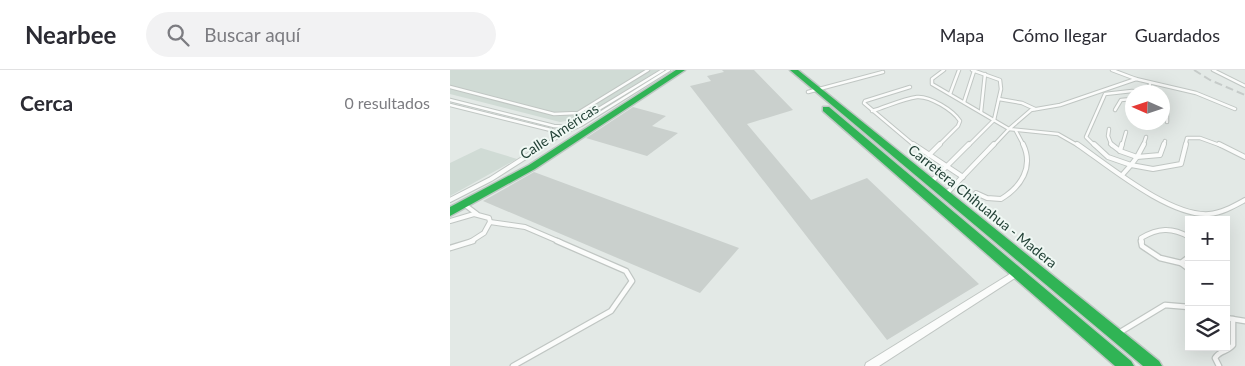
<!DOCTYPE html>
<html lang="es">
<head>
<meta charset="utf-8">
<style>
  :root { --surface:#fff; --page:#f2f2f3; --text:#2b2b33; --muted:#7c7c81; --line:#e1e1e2 }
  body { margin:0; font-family:Lato,sans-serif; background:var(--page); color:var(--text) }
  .controls { position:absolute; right:15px; bottom:15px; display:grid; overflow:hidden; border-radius:0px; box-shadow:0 5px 20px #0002 }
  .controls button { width:45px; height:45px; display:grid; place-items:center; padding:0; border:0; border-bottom:1px solid var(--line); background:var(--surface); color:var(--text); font:25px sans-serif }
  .compass { position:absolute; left:675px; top:15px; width:45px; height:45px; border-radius:50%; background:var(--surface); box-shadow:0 5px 20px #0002; rotate:273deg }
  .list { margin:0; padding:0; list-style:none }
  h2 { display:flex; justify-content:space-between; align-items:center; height:65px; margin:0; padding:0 20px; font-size:21px }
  h2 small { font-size:16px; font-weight:400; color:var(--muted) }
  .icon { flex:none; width:28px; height:28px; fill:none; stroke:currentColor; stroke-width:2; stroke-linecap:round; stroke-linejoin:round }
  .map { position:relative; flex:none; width:795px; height:296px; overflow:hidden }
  header { display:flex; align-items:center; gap:30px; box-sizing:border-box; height:70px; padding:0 25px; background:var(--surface); border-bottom:1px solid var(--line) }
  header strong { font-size:24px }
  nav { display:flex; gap:28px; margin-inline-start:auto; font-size:18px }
  .search { width:350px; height:45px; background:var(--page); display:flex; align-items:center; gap:12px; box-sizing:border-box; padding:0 18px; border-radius:28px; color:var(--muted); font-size:19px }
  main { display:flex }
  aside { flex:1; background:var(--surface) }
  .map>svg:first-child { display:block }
</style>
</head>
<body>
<header>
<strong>Nearbee</strong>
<div class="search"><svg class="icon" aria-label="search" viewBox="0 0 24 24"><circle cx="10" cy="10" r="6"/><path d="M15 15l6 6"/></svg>Buscar aquí</div>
<nav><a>Mapa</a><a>Cómo llegar</a><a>Guardados</a></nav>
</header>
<main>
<aside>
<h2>Cerca<small>0 resultados</small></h2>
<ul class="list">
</ul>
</aside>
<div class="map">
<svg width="795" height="296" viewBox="0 0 795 296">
  <rect width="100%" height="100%" fill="#e3e9e6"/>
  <g fill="#d0dbd5">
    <polygon points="0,0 209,0 129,49 110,52 0,24"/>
    <polygon points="31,78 67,89 0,126 0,93"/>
  </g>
  <g fill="#cad0cd">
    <polygon points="272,0 304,0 343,40 297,54 361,130 417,108 529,214 437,270 240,16 261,11 257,6 274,2"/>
    <polygon points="183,37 216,46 202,56 228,63 197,86 136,68"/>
    <polygon points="84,102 289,178 250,223 33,131"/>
  </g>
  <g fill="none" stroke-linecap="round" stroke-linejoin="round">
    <defs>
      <g id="lane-far2">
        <polyline points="494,0 482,9 482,14 559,59 543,76"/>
        <polyline points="662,0 686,9"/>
        <polyline points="763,0 795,16"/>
        <polyline points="0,17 104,44 128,43 198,0"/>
        <polyline points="460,17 415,31 414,33 465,76"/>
        <polyline points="358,22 433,2"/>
        <polyline points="698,22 700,14"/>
        <polyline points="500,24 509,0"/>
        <polyline points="549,29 572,33 585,39"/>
        <polyline points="0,30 104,56 119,57 213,0"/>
        <polyline points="514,32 524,1"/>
        <polyline points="0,35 113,63 131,55 219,0"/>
        <polyline points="712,38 717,43 717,52"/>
        <polyline points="665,40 671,30 682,29"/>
        <path d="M 422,41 C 436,37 452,29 467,27 C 480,26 503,40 510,51 L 508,56 L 488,76"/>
        <polyline points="682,41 682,44"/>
        <polyline points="531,42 535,4"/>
        <polyline points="659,59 658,66 662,76"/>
        <polyline points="566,61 574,76"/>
        <polyline points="94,76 112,64"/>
        <polyline points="518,76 544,50 551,19 550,10 522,0"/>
        <polyline points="629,76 608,64 559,59 581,40 610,35 686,9 746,23 785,39"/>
        <polyline points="645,76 636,67 655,24 682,21 693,22"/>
        <polyline points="672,76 676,62"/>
        <polyline points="693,76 696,67"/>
        <polyline points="713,76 715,71"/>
        <polyline points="735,76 737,68 750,68 772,76"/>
      </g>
      <g id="lane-far1">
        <polyline points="463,74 513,107"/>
        <path d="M 627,74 C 659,96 720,147 759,144 C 772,143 784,136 795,130"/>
        <polyline points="644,74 658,87 681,95 687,87 670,81 661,74"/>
        <polyline points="694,74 687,87 710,85 714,74"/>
        <polyline points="769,74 795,87"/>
        <polyline points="670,81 672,74"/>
        <polyline points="479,85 490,74"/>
        <polyline points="673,104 681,95 703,99 731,94 736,74"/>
        <polyline points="483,110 519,74"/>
        <polyline points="498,122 544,74"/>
        <path d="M 526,123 L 537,128 L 551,129 C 571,117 584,97 573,74"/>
        <polyline points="0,130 41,109 96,74"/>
        <polyline points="15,135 27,144"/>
        <polyline points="0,151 24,144 39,148 40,152 34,163 20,172"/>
        <polyline points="40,152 75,157 110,172"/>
        <path d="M 692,172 L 691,168 C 708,158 722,157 739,167"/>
      </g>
      <g id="lane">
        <polyline points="691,171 692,176 710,188 731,193"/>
        <polyline points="0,178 23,171"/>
        <polyline points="739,187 731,193 739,199"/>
        <polyline points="776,248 795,251"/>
        <polyline points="672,261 715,235 739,237"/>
        <polyline points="63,296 161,241 182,211 176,201 107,171"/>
        <path d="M 769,296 L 765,288 C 770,280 778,282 783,275 L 783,249"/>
      </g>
      <polygon id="street" points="568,199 571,200 572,202 571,204 429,296 415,296 416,293"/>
      <g id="fast">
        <polygon points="226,0 235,0 85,99 0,146 0,137 79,95"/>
        <polygon points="340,0 348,0 709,291 712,296 693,296"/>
        <polygon points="373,37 379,37 681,291 684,296 665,296 373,41"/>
      </g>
    </defs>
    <use href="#lane-far2" stroke="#c0c6c3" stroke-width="4.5"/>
    <use href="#lane-far1" stroke="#c0c6c3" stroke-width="6"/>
    <use href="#lane" stroke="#c0c6c3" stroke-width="7"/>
    <use href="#street" stroke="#c0c6c3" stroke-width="2"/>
    <use href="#fast" stroke="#bec7c3" stroke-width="3"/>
    <use href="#lane-far2" stroke="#fbfcfb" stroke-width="2.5"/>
    <use href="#lane-far1" stroke="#fbfcfb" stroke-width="4"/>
    <use href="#lane" stroke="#fbfcfb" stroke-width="4.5"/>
    <use href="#street" fill="#fbfcfb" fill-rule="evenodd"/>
    <use href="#fast" fill="#30b455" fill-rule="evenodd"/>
    <polyline stroke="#c6cbc9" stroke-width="2" stroke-dasharray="8 4" stroke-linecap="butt" points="744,0 760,10 795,25"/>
  </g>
  <g text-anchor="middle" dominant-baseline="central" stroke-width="4" stroke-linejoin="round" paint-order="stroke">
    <g font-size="14" fill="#1f3e33" stroke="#f0f8f4">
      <text transform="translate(109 61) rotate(-33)">Calle Américas</text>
      <text transform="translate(533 136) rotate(39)">Carretera Chihuahua - Madera</text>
    </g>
  </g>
</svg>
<div class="controls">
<button>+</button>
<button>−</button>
<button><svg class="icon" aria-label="layers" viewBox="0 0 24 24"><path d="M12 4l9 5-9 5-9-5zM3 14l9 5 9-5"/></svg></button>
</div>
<svg class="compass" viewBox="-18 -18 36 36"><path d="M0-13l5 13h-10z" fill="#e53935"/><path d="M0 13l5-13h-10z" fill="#7c7c81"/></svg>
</div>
</main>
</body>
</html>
